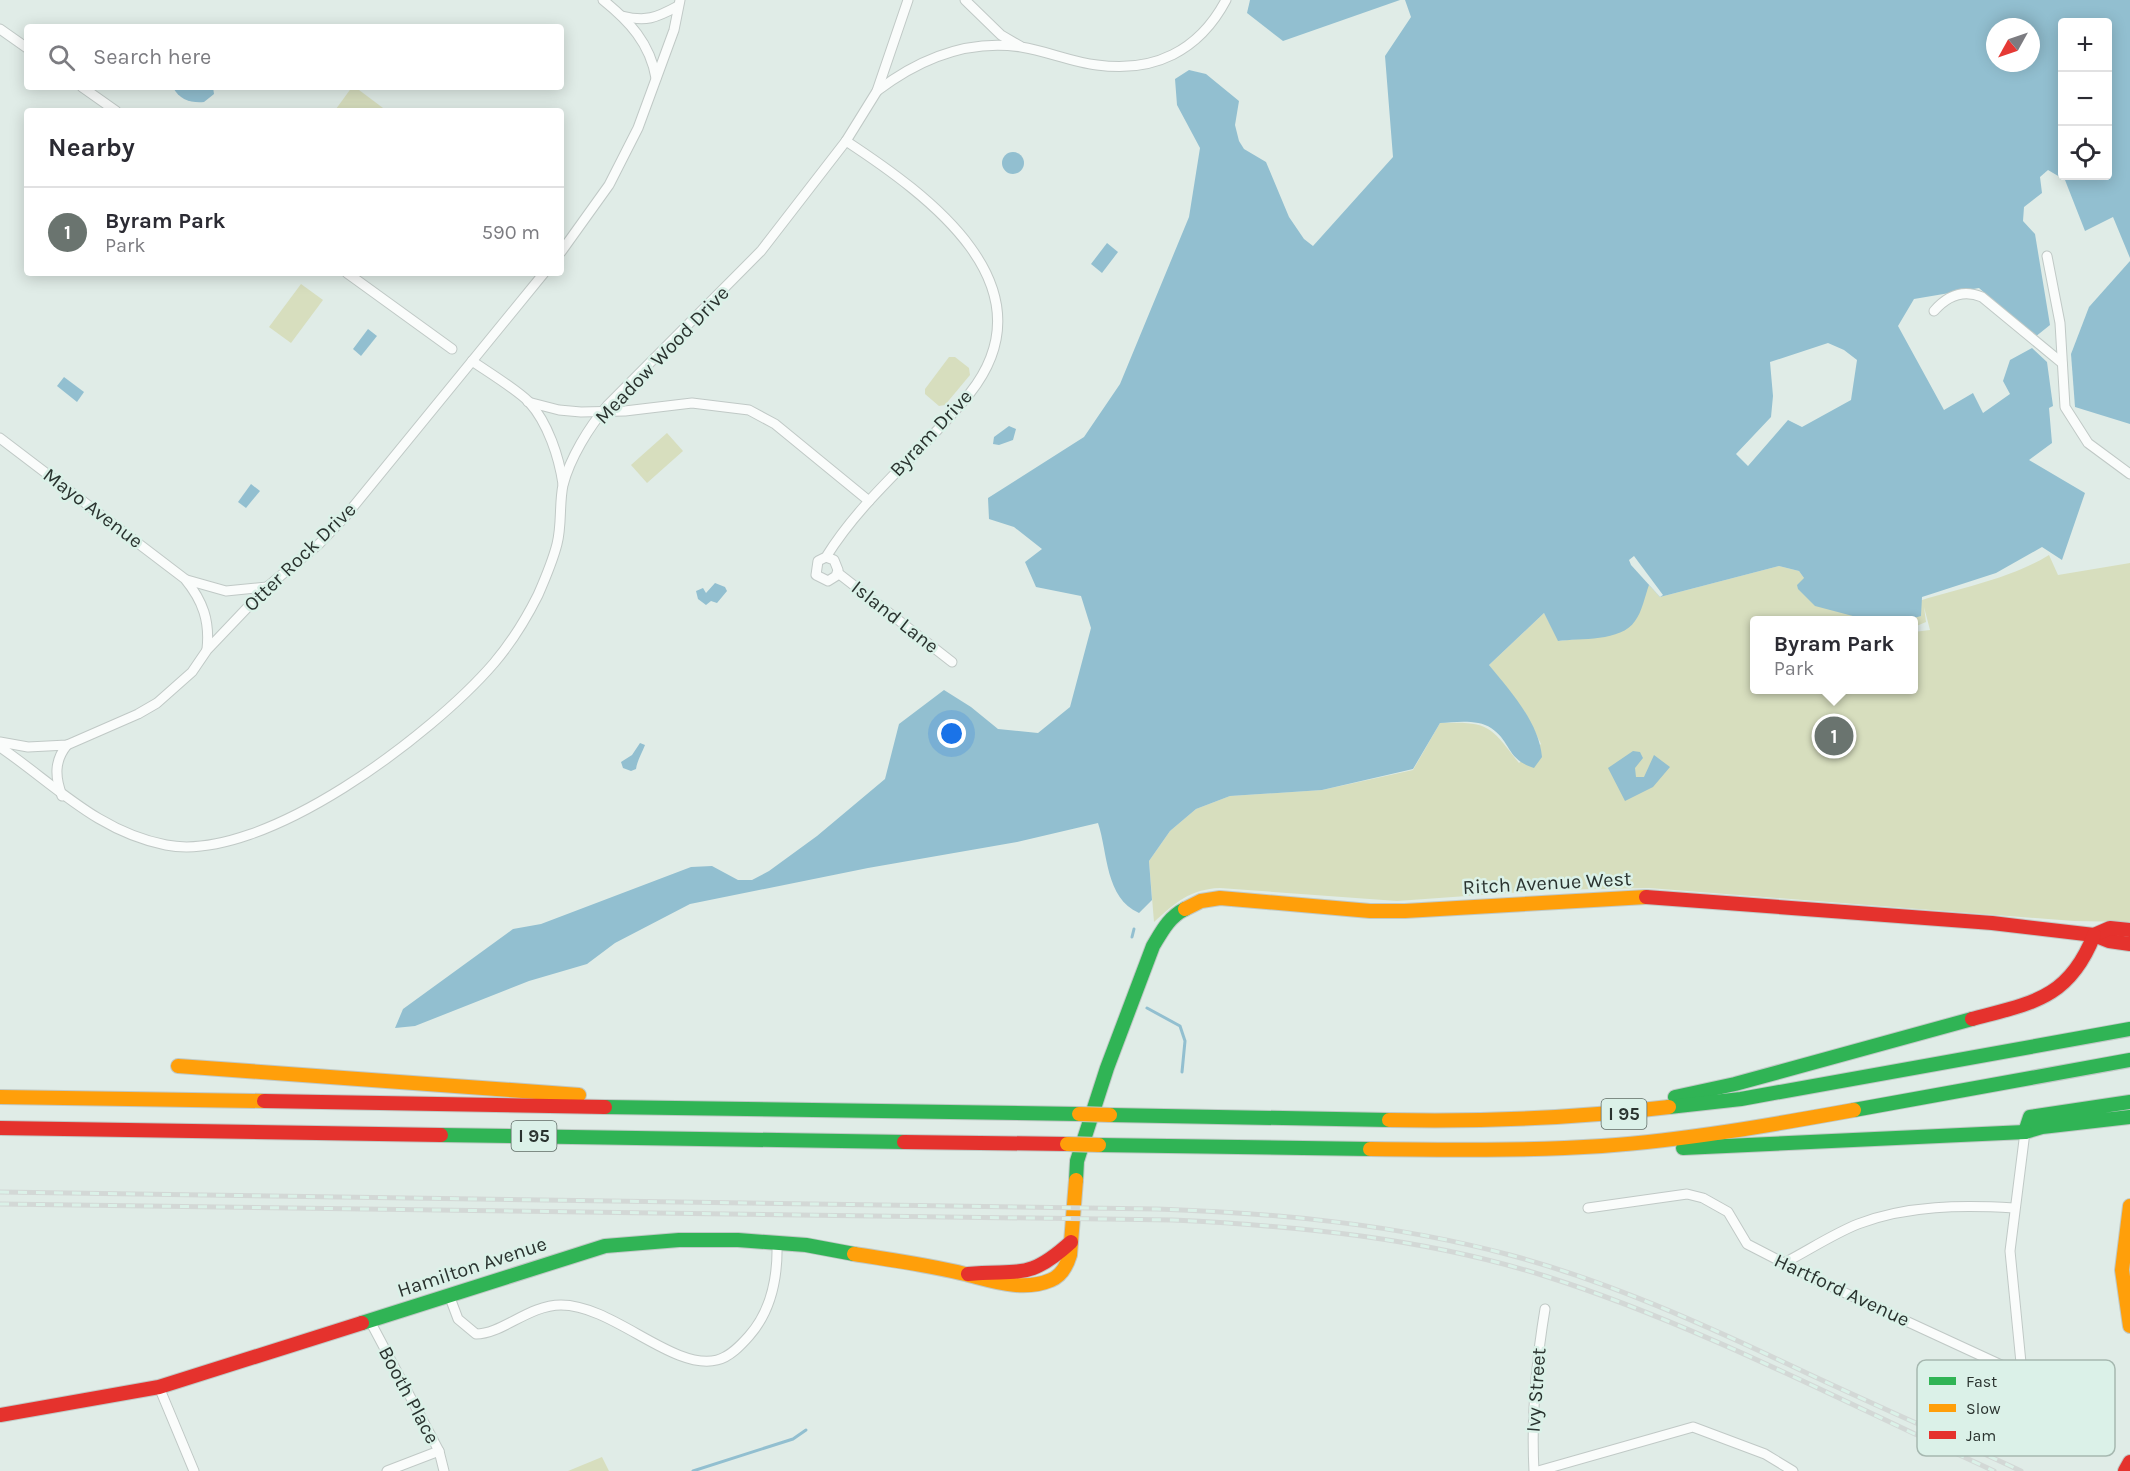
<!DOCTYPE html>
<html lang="en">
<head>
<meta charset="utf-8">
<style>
  :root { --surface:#fff; --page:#f7f7f7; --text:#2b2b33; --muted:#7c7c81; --line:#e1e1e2; --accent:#6a746f }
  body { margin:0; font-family:Karla,sans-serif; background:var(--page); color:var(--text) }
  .controls { position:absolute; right:18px; top:18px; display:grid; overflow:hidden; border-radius:6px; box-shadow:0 3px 15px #0003 }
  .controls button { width:54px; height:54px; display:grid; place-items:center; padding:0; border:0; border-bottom:2px solid var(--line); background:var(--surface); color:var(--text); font:30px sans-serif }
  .compass { position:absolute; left:1986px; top:18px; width:54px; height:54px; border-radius:50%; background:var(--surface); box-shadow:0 3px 15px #0003; rotate:230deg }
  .you { position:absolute; left:952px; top:734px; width:21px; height:21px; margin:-15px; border:4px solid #fff; border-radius:50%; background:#1a73e8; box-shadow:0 0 0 9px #1a73e833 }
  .badge { display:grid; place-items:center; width:39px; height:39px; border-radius:50%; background:var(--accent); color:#fff; font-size:20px; font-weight:700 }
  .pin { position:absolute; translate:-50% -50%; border:3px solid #fff; box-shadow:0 2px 6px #0006 }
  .popup { position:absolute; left:1750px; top:616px; width:168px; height:78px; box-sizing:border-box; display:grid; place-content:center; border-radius:6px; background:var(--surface); filter:drop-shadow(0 2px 4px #0005); font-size:20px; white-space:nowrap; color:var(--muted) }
  .popup b { font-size:22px; color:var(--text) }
  .popup::after { content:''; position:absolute; left:50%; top:100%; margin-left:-12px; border:12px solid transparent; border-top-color:var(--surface) }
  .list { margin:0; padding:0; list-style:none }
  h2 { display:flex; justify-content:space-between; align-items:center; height:78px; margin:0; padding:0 24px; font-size:26px }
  h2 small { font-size:20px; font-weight:400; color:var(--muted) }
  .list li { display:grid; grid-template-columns:39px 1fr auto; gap:18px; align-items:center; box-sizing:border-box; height:90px; padding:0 24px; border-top:2px solid var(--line) }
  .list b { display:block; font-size:22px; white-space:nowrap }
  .list p { margin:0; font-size:20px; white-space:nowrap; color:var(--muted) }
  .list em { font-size:20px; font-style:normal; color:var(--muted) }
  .icon { flex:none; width:33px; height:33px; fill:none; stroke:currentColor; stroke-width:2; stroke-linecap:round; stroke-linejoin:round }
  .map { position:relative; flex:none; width:2130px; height:1471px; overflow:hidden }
  .search { position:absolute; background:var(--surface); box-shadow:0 3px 15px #0003; left:24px; top:24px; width:540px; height:66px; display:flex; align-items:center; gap:15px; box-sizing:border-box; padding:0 21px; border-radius:6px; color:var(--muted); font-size:22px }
  .panel { position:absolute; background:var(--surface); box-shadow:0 3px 15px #0003; left:24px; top:108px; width:540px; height:168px; border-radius:6px }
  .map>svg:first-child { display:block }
</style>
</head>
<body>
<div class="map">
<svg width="2130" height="1471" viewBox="0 0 2130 1471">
  <rect width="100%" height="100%" fill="#e0ece7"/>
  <g fill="#d7debe" fill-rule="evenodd">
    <polygon points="352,87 355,87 387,111 339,111 336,109"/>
    <polygon points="301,284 323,300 291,343 269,327"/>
    <polygon points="949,357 955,357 969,368 970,375 945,405 939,406 925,394 925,389"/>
    <polygon points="667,433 683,451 647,483 631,465"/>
    <path d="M 1700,520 L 1892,611 C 1944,589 2000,585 2049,555 L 2058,575 L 2130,563 L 2130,922 L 2074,921 L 1649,888 L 1550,890 L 1397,901 L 1220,888 C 1190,889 1175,903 1154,922 L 1149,861 L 1170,831 L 1196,809 L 1230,796 L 1322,790 L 1413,770 L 1440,723 C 1490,721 1490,726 1519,763 L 1541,744 L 1526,714 L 1489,665 L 1544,613 L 1559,641 L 1604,636 L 1649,585 L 1660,597 L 1779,566 L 1799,571 L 1804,578 L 1814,575 ZM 1924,607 L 1930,630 L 1914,632 L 1914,690 L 1754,690 L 1754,620 L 1914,620 L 1914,627 L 1926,622 Z"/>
    <polygon points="602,1457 609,1471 568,1471"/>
  </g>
  <g fill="#92bfd0" fill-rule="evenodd">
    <polygon points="1250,0 1400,0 1283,41 1247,13"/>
    <path d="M 1405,0 L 2130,0 L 2130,258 L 2113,217 L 2085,231 L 2065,180 L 2048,170 L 2040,177 L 2042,193 L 2024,207 L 2023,221 L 2035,234 L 2050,325 L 2035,337 L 1979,288 L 1914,299 L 1898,326 L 1944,410 L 1973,393 L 1983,413 L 2010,394 L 2003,381 L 2010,360 L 2032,348 L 2047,362 L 2053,406 L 2049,408 L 2052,443 L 2029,460 L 2085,493 L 2062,560 L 2042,547 L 1996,573 L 1922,597 L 1921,616 L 1907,620 L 1868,620 L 1815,606 L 1798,589 L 1797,585 L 1804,578 L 1799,571 L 1779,566 L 1660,597 L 1649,585 C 1645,596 1642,612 1635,621 C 1621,642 1580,638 1558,641 L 1544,613 L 1489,665 C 1510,691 1539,722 1542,757 L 1534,768 C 1506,759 1511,741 1491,728 C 1478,719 1455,722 1440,723 L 1413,769 L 1322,790 L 1230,796 L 1196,809 L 1170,831 L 1149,861 L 1152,900 L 1139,913 C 1105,898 1108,853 1098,823 L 1017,842 L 868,868 L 690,904 L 615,943 L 587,964 L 529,981 L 415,1026 L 395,1028 L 403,1009 L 513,929 L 541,924 L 691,867 L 712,866 L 738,880 L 752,880 L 769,871 L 817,836 L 885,779 L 899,724 L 944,690 L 971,707 L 998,729 L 1038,733 L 1070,707 L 1091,628 L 1081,596 L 1036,587 L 1025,562 L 1042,549 L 1014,527 L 989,519 L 988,498 L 1084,437 L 1120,384 L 1189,217 L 1200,148 L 1177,105 L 1175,79 L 1189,70 L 1206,74 L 1239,101 L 1235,125 L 1239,141 L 1244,149 L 1266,162 L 1289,217 L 1304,239 L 1313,246 L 1393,157 L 1385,56 L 1411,17 ZM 2062,22 L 2108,22 L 2108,176 L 2062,176 ZM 1995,27 L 2031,27 L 2031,63 L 1995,63 ZM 1828,343 L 1844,350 L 1857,360 L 1851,400 L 1802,427 L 1788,420 L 1748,466 L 1736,454 L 1771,417 L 1773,396 L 1770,362 Z"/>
    <path d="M 173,87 L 213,87 L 214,94 L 204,102 C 191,103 179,100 173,87 Z"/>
    <circle cx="1013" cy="163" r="11"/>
    <polygon points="1107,243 1118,252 1102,273 1091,264"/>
    <polygon points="2130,261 2130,424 2075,407 2071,354 2089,307"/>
    <polygon points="368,329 377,336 361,356 353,349"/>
    <polygon points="64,377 84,392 77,402 57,386"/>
    <polygon points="1009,426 1016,429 1013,440 999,445 993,444 994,437"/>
    <polygon points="251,484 260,491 246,508 238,502"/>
    <polygon points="715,583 725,587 727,591 717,603 711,601 706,605 698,599 696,591 703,588 706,593"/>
    <path d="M 640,743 L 645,745 C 642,753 637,761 636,769 L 631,771 L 623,768 L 621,762 L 632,755 Z"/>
    <polygon points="1633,751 1640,752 1643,758 1635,768 1636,777 1644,777 1654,755 1670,767 1653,787 1625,801 1608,768"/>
  </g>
  <polygon fill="#e0ece7" points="1634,556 1663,595 1660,597 1631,565 1629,560"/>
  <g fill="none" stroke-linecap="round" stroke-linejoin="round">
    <g stroke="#92bfd0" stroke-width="3">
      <polyline points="1132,937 1134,929"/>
      <polyline points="1147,1008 1180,1026 1185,1041 1182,1072"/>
      <polyline points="693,1471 793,1439 806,1430"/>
    </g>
    <defs>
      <g id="street">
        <path d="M 603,0 C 629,21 650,43 656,78"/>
        <polyline points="965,0 1001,35 1020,46"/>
        <path d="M 622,16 C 646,22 656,18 678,6"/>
        <polyline points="0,29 27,48"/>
        <polyline points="82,87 116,111"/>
        <path d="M 877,91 C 919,59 967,39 1021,47 C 1047,51 1071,62 1097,65 C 1154,73 1199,51 1226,0"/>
        <polyline points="561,252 609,185 638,128 674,30 680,0"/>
        <polyline points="2047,256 2060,323 2065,407 2088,443 2130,474"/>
        <polyline points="347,273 452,349"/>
        <path d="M 1934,311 C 1947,296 1963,289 1982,297 L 2062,363"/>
        <path d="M 472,361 C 488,372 516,389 529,402 C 548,423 559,457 563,484"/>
        <polyline points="528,402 559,410 581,412 625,411 692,403 749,410 775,424 869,501"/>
        <path d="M 0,438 L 185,579 C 203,601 210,621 207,649"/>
        <path d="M 826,557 L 834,560 L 838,570 L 836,576 L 828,581 L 816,575 L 818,561 L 826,557 C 865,494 925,450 970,393 C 1054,286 928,195 846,141"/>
        <polyline points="838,573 952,662"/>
        <polyline points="187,580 226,591 267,587"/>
        <polyline points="0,742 28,747 67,745 138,714 157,703 192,672 207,650 267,587 319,544 344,518 544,273"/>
        <path d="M 0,747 C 54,784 98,832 166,845 C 263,864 433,734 494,663 C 511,643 526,619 538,595 C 545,579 553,560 557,544 C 562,525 559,504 563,485 C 570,458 589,427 607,406 L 761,251 L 846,141 L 877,91 L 908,0"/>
        <path d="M 62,796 C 55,777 54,761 67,745"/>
        <polyline points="1588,1208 1687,1194 1703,1198 1728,1212 1747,1244 1815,1279 2103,1412"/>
        <path d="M 1784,1263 C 1809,1250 1833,1234 1858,1224 C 1907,1205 1963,1205 2014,1208"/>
        <path d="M 449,1295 L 458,1319 L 476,1334 C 502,1334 529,1305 561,1305 C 613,1305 673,1371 717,1360 C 730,1357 741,1345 749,1336 C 772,1310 778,1275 777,1242"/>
        <polyline points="370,1321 439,1451 444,1471"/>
        <polyline points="2022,1373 2010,1251 2025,1132"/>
        <polyline points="159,1387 194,1471"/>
        <polyline points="387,1471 439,1451"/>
        <path d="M 1534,1471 C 1531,1416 1536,1363 1545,1309"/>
        <polyline points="1538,1471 1693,1427 1765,1454 1793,1471"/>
      </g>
      <g id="fast">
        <polyline points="1675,1097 1735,1084 1972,1019"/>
        <polyline points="2130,1102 2030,1117 2025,1132 2042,1127 2130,1117"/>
        <polyline points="605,1107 1079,1114"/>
        <polyline points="1669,1107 1741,1099 2130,1029"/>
        <polyline points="1854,1110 2130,1060"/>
        <polyline points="1110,1115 1389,1120"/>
        <polyline points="441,1135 904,1142"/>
        <polyline points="1099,1145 1370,1149"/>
        <polyline points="1683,1148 2025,1132"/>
        <path d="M 1076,1180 L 1077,1161 L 1107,1068 L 1153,946 C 1162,931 1169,917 1185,909"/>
        <polyline points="362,1323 605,1246 679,1240 738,1240 806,1245 854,1254"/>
      </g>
      <g id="slow">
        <polyline points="1185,909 1201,901 1220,898 1370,911 1405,911 1646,897"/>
        <polyline points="178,1066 579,1095"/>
        <polyline points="0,1097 264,1101"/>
        <path d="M 1389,1120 C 1483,1122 1576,1118 1669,1107"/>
        <path d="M 1370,1149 C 1447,1150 1525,1151 1602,1146 C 1687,1140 1771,1125 1854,1110"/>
        <polyline points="2130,1206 2122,1270 2130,1326"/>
        <path d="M 854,1254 C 891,1260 929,1265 965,1274 C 993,1281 1023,1292 1051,1280 C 1061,1276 1067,1265 1070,1255 L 1076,1180"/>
      </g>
      <g id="jam">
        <polyline points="1646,897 1992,923 2094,935 2109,941 2130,944"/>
        <polyline points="2094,935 2110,928 2130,930"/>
        <path d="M 1972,1019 C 2032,1003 2069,999 2094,935"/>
        <polyline points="264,1101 605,1107"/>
        <polyline points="0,1128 441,1135"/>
        <polyline points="904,1142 1067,1144"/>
        <path d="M 968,1274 C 1020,1269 1028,1281 1071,1242"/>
        <polyline points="0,1415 159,1387 362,1323"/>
        <polyline points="2125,1471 2130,1462"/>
      </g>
    </defs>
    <use href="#street" stroke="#c0c9c6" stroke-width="11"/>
    <use href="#fast" stroke="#c0c9c6" stroke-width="16"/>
    <use href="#slow" stroke="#c0c9c6" stroke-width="16"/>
    <use href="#jam" stroke="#c0c9c6" stroke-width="16"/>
    <use href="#street" stroke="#fafcfb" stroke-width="9"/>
    <use href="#fast" stroke="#30b455" stroke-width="14"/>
    <use href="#slow" stroke="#ff9f0a" stroke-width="14"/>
    <use href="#jam" stroke="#e5322d" stroke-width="14"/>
    <defs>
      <g id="rail">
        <path d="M 0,1192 L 1157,1209 C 1277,1213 1394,1224 1510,1255 C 1610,1282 1703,1324 1796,1368 C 1870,1403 1946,1436 2021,1471"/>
        <path d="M 0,1204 L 1173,1220 C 1299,1226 1424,1238 1545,1276 C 1699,1325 1847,1404 1994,1471"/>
      </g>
    </defs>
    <use href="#rail" stroke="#d3d8d6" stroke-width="5"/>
    <use href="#rail" stroke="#dbf1e8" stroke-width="3" stroke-dasharray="9" stroke-linecap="butt"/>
    <defs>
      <g id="slow-bridge">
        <polyline points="1079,1114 1110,1115"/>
        <polyline points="1067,1144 1099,1145"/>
      </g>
    </defs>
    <use href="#slow-bridge" stroke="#c0c9c6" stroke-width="16" stroke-linecap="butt"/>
    <use href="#slow-bridge" stroke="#ff9f0a" stroke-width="14"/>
  </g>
  <g text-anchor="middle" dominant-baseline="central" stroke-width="5" stroke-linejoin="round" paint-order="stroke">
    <g fill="#dbf1e8" stroke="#5f6c66" stroke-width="1.5">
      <rect x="1601.5" y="1099" width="45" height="30" rx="4.5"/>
      <rect x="511.5" y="1121" width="45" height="30" rx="4.5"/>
    </g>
    <g font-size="18" font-weight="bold" fill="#2a332f">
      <text x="1624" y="1114">I 95</text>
      <text x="534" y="1136">I 95</text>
    </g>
    <g font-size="20" fill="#2a332f" stroke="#dbf1e8">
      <text transform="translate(662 355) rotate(-46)">Meadow Wood Drive</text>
      <text transform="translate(931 433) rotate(-47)">Byram Drive</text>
      <text transform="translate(93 508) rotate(37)">Mayo Avenue</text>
      <text transform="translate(300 557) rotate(-44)">Otter Rock Drive</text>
      <text transform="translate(895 617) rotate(38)">Island Lane</text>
      <text transform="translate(1547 883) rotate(-3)">Ritch Avenue West</text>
      <text transform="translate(472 1267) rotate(-18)">Hamilton Avenue</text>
      <text transform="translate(1842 1290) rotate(25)">Hartford Avenue</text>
      <text transform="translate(1536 1390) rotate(-86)">Ivy Street</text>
      <text transform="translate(409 1395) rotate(62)">Booth Place</text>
    </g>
  </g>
  <rect x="1917" y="1360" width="198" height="96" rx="9" fill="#dbf1e8" stroke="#a6b8b0" stroke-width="1.5"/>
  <rect x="1929" y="1377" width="27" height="8" fill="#30b455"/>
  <rect x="1929" y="1404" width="27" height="8" fill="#ff9f0a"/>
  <rect x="1929" y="1431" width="27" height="8" fill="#e5322d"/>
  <g font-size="16" fill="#2a332f">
    <text x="1966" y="1387">Fast</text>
    <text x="1966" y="1414">Slow</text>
    <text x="1966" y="1441">Jam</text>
  </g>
</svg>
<div class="controls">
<button>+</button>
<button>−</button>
<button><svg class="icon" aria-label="locate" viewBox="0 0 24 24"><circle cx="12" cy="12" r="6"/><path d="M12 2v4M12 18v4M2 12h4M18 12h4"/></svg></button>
</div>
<svg class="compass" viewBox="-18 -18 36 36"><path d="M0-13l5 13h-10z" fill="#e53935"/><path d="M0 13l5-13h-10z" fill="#7c7c81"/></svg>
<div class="you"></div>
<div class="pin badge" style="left:1834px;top:736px">1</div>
<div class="popup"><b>Byram Park</b>Park</div>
<div class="search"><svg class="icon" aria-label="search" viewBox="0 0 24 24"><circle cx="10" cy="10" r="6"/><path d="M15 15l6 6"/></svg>Search here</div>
<section class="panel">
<h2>Nearby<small></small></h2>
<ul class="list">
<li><span class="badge">1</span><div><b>Byram Park</b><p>Park</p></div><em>590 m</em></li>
</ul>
</section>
</div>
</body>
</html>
